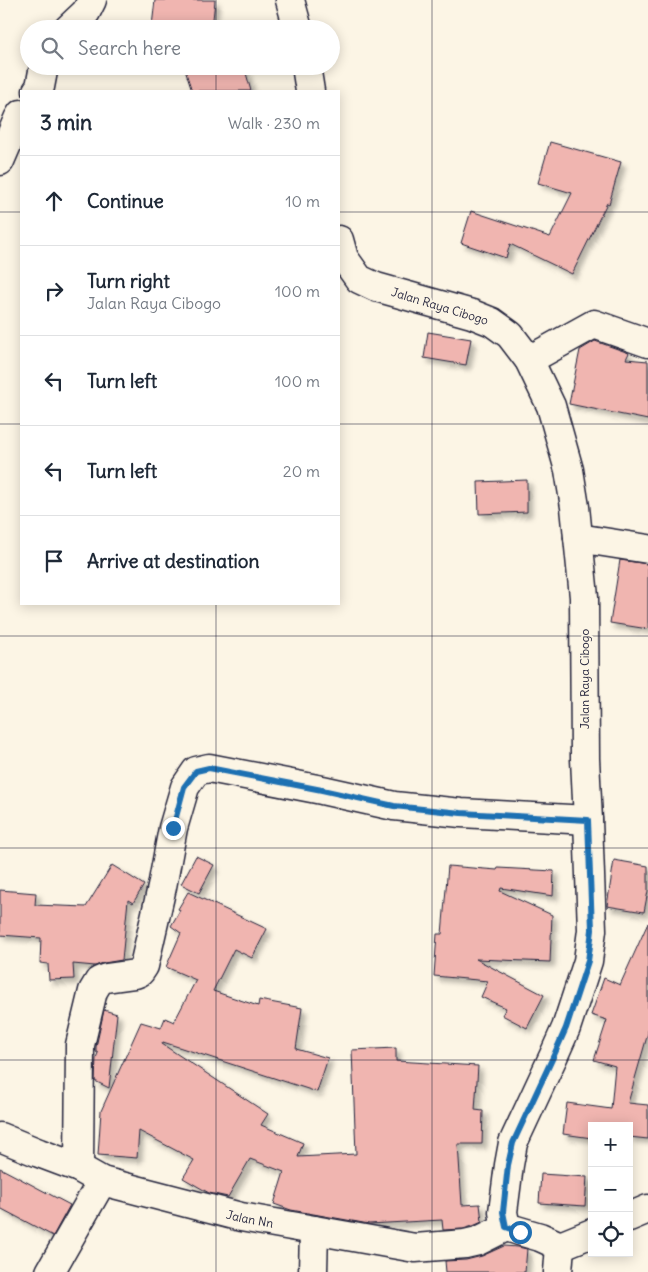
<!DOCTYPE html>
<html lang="en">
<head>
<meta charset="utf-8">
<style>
  :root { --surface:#fff; --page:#f6f6f7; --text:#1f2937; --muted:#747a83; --line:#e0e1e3 }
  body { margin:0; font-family:Delius,sans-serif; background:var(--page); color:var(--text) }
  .controls { position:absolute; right:15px; bottom:15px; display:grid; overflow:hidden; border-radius:0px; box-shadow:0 2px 12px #0003 }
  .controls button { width:45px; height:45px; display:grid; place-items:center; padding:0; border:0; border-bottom:1px solid var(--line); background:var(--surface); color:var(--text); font:25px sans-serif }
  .stop { position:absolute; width:15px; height:15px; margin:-11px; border:4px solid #1f6fb2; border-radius:50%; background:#fff }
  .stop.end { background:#1f6fb2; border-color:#fff; box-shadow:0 1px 5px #0008 }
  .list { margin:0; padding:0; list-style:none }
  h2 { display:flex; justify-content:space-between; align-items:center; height:65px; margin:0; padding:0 20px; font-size:21px }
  h2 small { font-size:16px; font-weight:400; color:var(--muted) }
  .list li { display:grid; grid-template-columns:32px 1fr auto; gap:15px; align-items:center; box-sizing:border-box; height:90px; padding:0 20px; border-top:1px solid var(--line) }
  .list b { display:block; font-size:19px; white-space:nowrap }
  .list p { margin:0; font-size:16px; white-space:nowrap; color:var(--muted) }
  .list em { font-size:16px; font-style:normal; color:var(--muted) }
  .icon { flex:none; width:28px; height:28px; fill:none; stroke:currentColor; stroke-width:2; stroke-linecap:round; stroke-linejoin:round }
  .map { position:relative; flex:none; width:648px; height:1272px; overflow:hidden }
  .search { position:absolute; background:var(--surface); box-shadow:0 2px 12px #0003; left:20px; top:20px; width:320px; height:55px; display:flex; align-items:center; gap:12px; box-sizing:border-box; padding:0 18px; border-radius:28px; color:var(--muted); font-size:19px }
  .panel { position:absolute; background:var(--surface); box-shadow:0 2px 12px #0003; left:20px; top:90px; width:320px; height:515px; border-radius:0px }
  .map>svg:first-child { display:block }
</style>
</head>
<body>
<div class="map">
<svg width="648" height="1272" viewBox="0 0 648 1272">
  <defs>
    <filter id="shadow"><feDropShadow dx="4.5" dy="4.5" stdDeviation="2.5" flood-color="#0004"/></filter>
  </defs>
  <rect width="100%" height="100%" fill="#fcf5e5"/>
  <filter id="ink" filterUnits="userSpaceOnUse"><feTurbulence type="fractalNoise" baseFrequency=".02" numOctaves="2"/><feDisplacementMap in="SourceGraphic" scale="10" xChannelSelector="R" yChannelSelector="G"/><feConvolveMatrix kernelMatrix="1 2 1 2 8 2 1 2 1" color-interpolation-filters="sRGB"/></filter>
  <g filter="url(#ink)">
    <g fill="#f0b5b0" stroke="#22223b" filter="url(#shadow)">
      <polygon points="155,0 215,0 212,29 185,29 152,26"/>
      <polygon points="197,66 244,66 251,91 192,91 185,70"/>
      <polygon points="550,142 621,162 609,204 607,203 572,274 510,244 506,258 461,243 471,211 550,237 572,193 538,183"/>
      <polygon points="428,332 471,339 466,365 424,358"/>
      <polygon points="595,341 629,353 626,359 648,361 648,420 569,404 580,350"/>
      <polygon points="527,480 527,512 479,514 478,482"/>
      <polygon points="620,560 648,564 648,629 610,623"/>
      <polygon points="196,856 214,865 199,893 181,884"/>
      <polygon points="614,860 648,866 648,891 644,912 607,906"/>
      <polygon points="112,865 144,885 133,903 128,900 122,960 104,963 95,966 73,964 74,979 49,980 48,964 40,963 41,938 0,935 0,890 36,893 35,905 86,907"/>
      <polygon points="448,866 497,870 498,868 554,871 553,896 501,888 500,891 552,915 550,962 476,959 544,995 527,1028 502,1015 506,1008 481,997 488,981 434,976 437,934 442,934"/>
      <polygon points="188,892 267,929 252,958 234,949 213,991 258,1006 259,1000 302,1008 296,1049 328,1058 317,1092 163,1042 162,1044 268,1114 261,1125 303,1143 298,1157 356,1154 352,1050 396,1048 396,1061 478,1066 475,1110 483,1111 482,1144 458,1144 462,1205 480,1204 482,1222 473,1226 463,1229 443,1230 442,1220 369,1224 291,1210 274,1204 284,1172 250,1159 228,1197 209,1193 183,1178 194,1160 139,1131 137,1158 98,1155 101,1111 141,1022 161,1028 165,1018 174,1022 196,980 166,967 181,933 171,926 180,910 178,909"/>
      <polygon points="648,923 648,1033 628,1103 648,1105 648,1139 629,1137 629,1126 592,1126 592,1138 563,1134 567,1103 611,1109 615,1066 594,1060 607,1020 591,1015 604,978 620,985"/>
      <polygon points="104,1010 117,1014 109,1088 95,1081 96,1058 98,1053 96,1052 96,1047"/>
      <polygon points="0,1168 70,1205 53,1236 0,1208"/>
      <polygon points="541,1174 587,1177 585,1206 539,1203"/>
      <polygon points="504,1246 518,1247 527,1249 525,1272 446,1272 445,1261 466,1260 482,1256"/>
    </g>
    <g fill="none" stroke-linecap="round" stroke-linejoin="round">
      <defs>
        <g id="minor">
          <polyline points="68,29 86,12 92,0"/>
          <polyline points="37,91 40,87 44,66"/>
          <polyline points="0,161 18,119 21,114"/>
          <polyline points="529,360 594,324 648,343"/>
          <polyline points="578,538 648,549"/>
          <polyline points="79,1168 80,1045 93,991 99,981 106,978 135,974 140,972 144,966 162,887 173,828 185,787 196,771 209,768 322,790 394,806 461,813 588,820"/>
          <polyline points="629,1217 648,1209"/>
          <polyline points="506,1227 540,1237 560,1246 592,1233"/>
          <polyline points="50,1272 102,1181"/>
          <polyline points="313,1272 314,1230"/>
          <polyline points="558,1272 560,1246"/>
        </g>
        <g id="tertiary">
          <polyline points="290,0 298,29"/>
          <polyline points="306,66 310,91"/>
          <path id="s1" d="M 0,1137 L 39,1153 L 79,1168 L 102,1181 L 241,1217 L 415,1248 L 465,1244 L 478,1241 L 506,1227 L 503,1212 L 509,1165 L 513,1143 L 554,1055 L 566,1028 L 588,961 L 592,930 L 588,820 L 585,759 L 584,597 L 575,507 L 569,470 L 551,406 L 529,360 L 510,335 L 492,322 L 472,314 L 376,287 L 359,279 L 344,258 L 339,240"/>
        </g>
      </defs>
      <use href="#minor" stroke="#22223b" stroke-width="31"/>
      <use href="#tertiary" stroke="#22223b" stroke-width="31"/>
      <use href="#minor" stroke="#fcf5e5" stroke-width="28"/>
      <use href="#tertiary" stroke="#fcf5e5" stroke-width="28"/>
    </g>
  </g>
  <g fill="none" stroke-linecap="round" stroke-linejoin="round" filter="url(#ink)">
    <polyline stroke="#1f6fb2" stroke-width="6" points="173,828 184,787 196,771 209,768 322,790 394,806 461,813 588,820 592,930 588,961 566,1028 554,1055 513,1143 508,1165 503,1212 506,1227 520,1232"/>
  </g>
  <path fill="none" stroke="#22223b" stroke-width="1" stroke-opacity="0.55" d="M 216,0 L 216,29M 432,0 L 432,1272M 216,66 L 216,91M 0,212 L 21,212M 339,212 L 648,212M 0,424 L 21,424M 339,424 L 648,424M 216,604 L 216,1272M 0,636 L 648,636M 0,848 L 648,848M 0,1060 L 648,1060"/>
  <g text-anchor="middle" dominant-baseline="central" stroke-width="4" stroke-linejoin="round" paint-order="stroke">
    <g font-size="12" fill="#22223b" stroke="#fcf5e5">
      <text transform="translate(440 306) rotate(17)">Jalan Raya Cibogo</text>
      <text transform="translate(584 679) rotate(-90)">Jalan Raya Cibogo</text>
      <text stroke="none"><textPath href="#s1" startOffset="264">Jalan Nn</textPath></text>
    </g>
  </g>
</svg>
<div class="controls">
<button>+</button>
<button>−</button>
<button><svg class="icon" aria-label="locate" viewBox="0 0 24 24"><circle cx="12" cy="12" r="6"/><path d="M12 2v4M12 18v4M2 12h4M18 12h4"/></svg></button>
</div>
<div class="stop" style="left:520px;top:1232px"></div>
<div class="stop end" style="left:173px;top:828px"></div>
<div class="search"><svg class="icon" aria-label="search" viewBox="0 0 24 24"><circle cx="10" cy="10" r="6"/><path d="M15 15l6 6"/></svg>Search here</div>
<section class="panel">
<h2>3 min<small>Walk · 230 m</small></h2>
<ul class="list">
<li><svg class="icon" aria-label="ahead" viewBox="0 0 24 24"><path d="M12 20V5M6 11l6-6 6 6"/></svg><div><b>Continue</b></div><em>10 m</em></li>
<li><svg class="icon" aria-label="right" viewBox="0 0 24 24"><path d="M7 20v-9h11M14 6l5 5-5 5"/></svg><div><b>Turn right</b><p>Jalan Raya Cibogo</p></div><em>100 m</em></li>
<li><svg class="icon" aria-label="left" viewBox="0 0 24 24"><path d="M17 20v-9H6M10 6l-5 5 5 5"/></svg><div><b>Turn left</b></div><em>100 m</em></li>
<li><svg class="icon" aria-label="left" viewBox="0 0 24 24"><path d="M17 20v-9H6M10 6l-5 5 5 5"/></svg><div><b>Turn left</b></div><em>20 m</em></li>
<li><svg class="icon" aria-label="arrive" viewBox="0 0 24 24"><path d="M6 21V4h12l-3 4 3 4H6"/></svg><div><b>Arrive at destination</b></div></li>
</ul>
</section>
</div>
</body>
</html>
